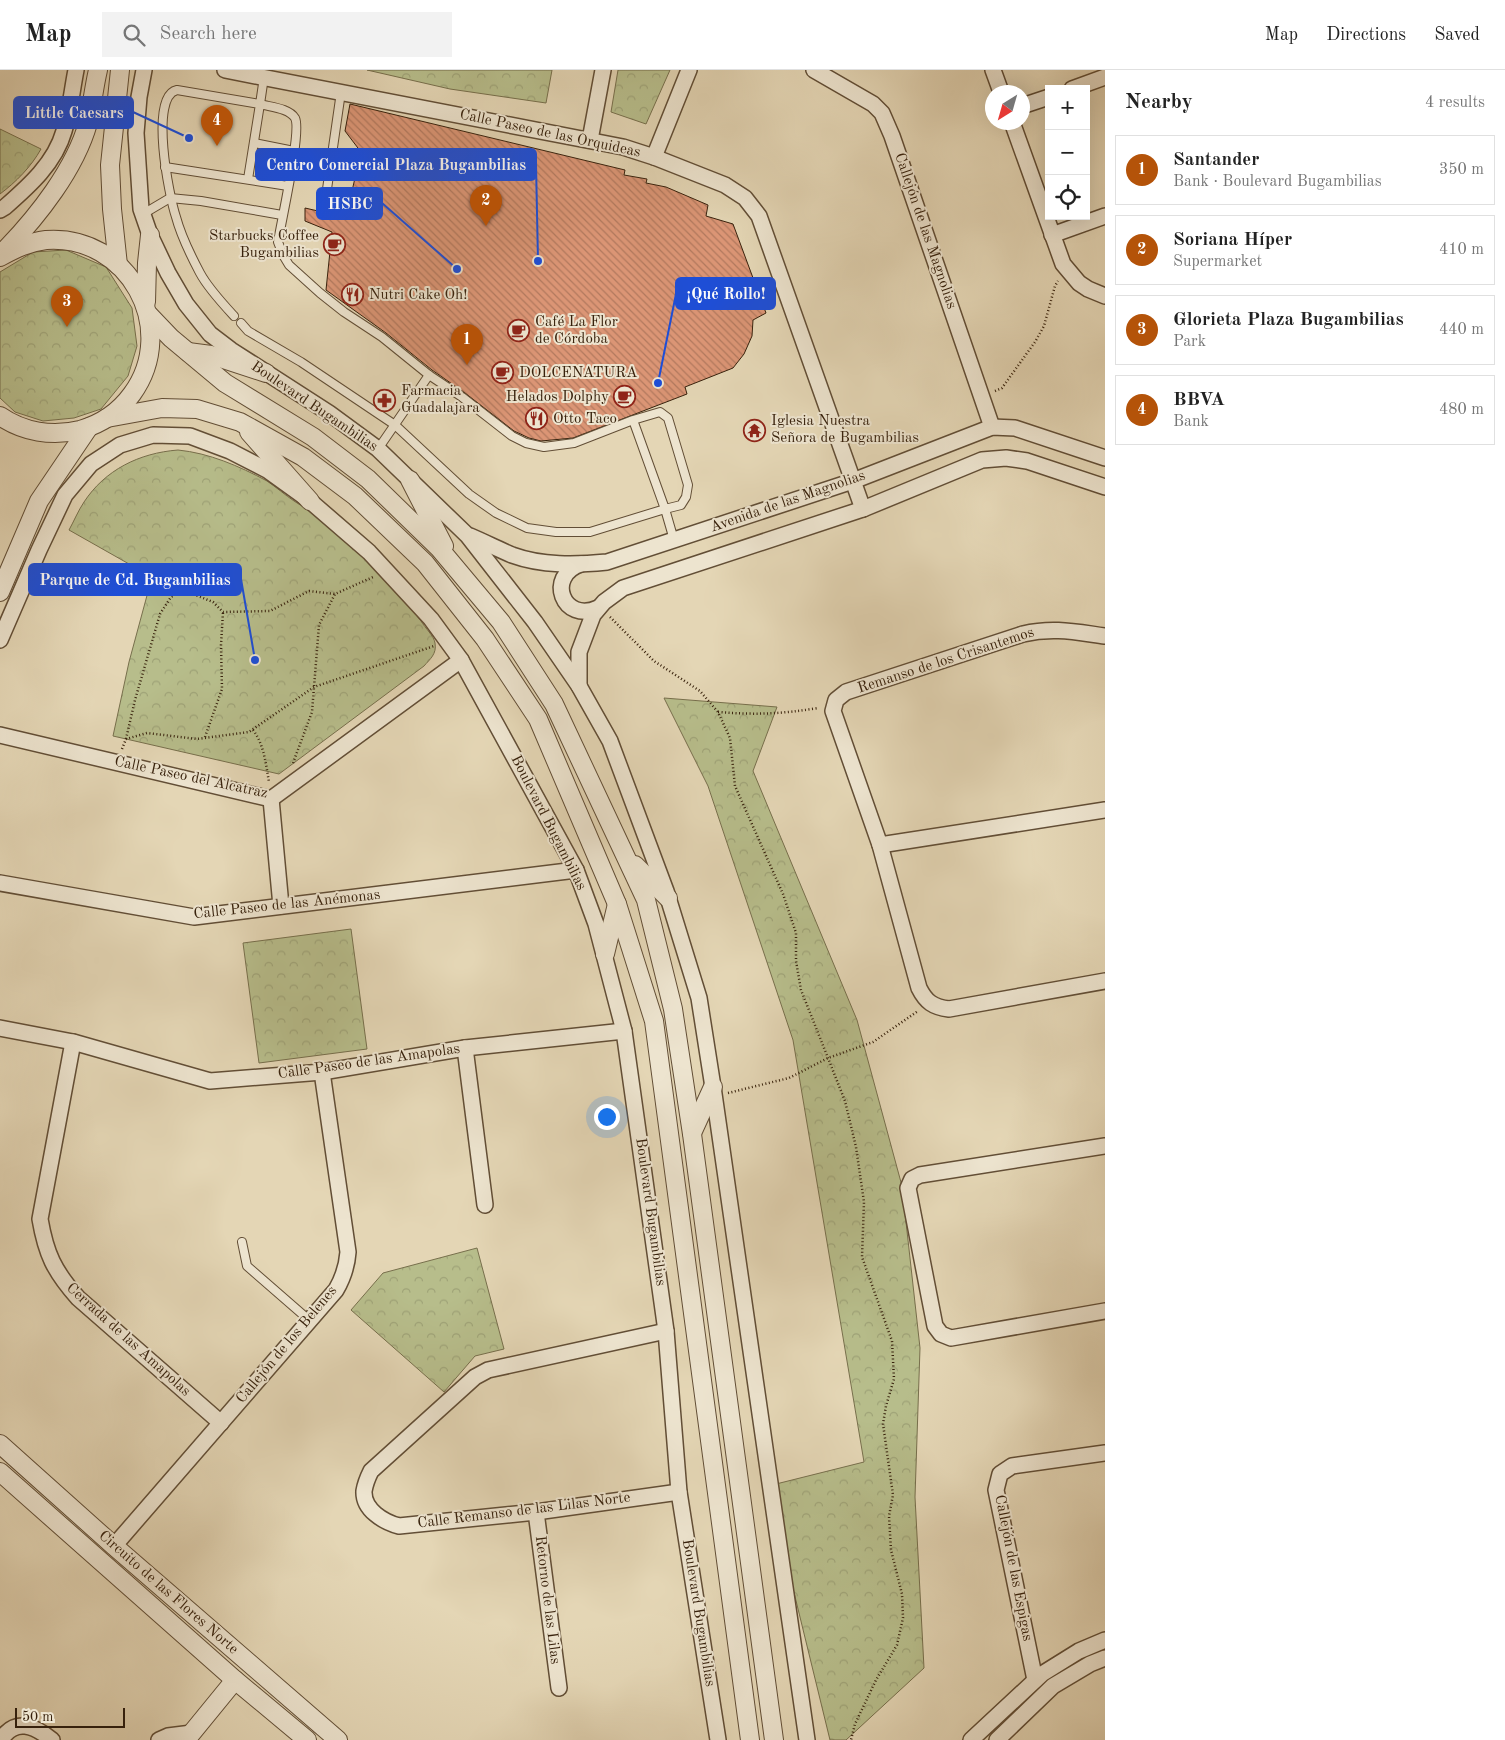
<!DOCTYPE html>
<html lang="en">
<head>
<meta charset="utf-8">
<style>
  :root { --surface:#fff; --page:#f2f2f2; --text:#222; --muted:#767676; --line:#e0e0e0; --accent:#b45309 }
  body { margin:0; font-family:"Old Standard TT",serif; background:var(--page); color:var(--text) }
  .controls { position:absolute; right:15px; top:15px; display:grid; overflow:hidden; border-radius:0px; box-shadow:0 5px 20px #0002 }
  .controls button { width:45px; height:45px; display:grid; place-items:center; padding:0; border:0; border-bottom:1px solid var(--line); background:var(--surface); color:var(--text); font:25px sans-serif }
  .compass { position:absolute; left:985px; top:15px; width:45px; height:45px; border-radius:50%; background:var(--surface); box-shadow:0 5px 20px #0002; rotate:217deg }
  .scale { position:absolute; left:15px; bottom:12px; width:110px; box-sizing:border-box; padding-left:5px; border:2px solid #37210c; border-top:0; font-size:14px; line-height:18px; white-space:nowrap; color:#37210c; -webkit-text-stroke:4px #ede4cf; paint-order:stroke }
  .you { position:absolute; left:606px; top:1046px; width:18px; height:18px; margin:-12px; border:4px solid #fff; border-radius:50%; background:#1a73e8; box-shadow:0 0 0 8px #1a73e833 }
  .badge { display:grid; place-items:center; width:32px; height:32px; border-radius:50%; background:var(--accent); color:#fff; font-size:16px; font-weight:700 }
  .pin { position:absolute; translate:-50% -41px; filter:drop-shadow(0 1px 2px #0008) }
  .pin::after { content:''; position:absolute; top:26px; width:18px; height:15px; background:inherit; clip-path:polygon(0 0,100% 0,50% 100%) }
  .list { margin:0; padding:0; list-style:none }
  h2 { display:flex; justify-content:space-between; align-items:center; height:65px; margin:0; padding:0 20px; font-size:21px }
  h2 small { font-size:16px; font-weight:400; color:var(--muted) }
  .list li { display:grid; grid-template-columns:32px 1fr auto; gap:15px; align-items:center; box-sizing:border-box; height:70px; margin:0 10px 10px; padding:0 10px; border:1px solid var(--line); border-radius:0px }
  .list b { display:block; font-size:19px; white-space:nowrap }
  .list p { margin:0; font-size:16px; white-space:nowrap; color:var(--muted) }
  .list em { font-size:16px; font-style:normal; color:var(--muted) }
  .icon { flex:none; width:28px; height:28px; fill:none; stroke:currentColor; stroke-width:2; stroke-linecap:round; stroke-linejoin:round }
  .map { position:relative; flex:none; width:1105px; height:1670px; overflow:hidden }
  header { display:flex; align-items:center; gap:30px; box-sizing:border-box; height:70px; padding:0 25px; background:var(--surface); border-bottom:1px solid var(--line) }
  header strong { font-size:24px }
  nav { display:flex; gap:28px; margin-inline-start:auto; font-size:18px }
  .search { width:350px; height:45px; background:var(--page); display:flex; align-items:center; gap:12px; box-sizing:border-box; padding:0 18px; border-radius:0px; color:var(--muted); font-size:19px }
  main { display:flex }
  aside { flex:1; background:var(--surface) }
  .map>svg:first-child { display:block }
</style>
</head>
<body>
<header>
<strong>Map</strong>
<div class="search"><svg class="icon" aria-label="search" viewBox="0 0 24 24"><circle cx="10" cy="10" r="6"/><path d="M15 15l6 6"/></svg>Search here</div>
<nav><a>Map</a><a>Directions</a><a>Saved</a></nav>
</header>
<main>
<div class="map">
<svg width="1105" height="1670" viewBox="0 0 1105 1670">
  <defs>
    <pattern id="park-crowns" width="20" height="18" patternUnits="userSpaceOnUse" patternTransform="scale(1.25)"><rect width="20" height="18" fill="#b7bd8b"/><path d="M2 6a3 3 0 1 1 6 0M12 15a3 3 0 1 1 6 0" fill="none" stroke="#9ea277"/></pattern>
    <pattern id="building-back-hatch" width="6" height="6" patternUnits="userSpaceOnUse" patternTransform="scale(1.25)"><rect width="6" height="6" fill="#db9575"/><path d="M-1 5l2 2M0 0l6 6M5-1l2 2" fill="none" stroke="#b2795e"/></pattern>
  </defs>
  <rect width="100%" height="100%" fill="#e4d6b5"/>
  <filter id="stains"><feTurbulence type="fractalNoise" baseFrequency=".004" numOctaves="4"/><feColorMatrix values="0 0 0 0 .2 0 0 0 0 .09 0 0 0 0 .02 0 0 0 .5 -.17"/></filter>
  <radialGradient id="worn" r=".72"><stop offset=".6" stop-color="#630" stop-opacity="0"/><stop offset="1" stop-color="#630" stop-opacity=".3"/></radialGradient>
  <g fill="url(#park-crowns)" stroke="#776f4c">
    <polygon points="367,0 552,0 546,33 450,19"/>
    <polygon points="618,0 670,0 646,54 611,42"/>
    <path d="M 0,59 L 41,79 C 31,97 16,112 0,124 Z"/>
    <polygon points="66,180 106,197 132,238 137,276 128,306 101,339 74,348 43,351 15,342 0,328 0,202 33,182"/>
    <path d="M 178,380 C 209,383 239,396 267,411 C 276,417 285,425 294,431 C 303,437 312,442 320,448 C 357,478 392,513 421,551 C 425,558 434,566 435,573 C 437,584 430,589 424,596 L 279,704 L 113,666 L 129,592 L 152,507 L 69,460 C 74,451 78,441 84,432 C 105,400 139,383 178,380 Z"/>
    <polygon points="664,628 777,637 753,701 857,950 902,1116 920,1278 915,1427 924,1598 846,1670 830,1670 768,1416 864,1392 793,970 708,716"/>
    <polygon points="351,859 367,979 259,993 243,873"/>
    <polygon points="477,1178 504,1279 475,1286 444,1322 351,1240 383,1203"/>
  </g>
  <polygon fill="url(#building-back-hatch)" stroke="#37210c" points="350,34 625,100 624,105 647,109 646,113 666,117 708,135 706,146 733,154 766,243 753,250 752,266 744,284 733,298 685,317 687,324 573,368 541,371 529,368 514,361 465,323 432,300 386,263 326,220 332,162 305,151 305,138 331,144 331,132 352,121 361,82 345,61"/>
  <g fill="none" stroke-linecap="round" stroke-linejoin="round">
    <defs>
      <g id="service">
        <polyline points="254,73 294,81"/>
        <polyline points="165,97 288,116"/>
        <path d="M 248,109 L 260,34 C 270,37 289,38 295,48 C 302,61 281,152 278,172 L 283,185 L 289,195 L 320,223 L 344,242 L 382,267 L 429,305 L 462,327 L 512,366 L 526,373 L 544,377 L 574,373 L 633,350 L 660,342 L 668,348 L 688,415 L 686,427 L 681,435 L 665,439 L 633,350"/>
        <polyline points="326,126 341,22"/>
        <polyline points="143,144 170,128 201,131 282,145"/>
        <path d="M 234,246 C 222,233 208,218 200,203 C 191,186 181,166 176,147 C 169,126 149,26 177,20 L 260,34 L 264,7"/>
        <polyline points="241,253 248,261 301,292 395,355 469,424 496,443 527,458 556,462 590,462 665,439 674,470"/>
        <polyline points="378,379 429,305"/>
        <polyline points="242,1172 247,1196 309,1250"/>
      </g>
      <g id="minor">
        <polyline points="144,0 139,27 136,63 141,139 150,165 168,203 186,234 210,264 231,280 329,343 378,379 467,465 535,552 579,616 610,671 666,821 699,928 713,1017 807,1670"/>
        <polyline points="225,0 623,77 654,87 725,115 745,128 759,146 863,439"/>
        <polyline points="814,0 873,34 882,43 892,66 992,357"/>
        <polyline points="993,0 1001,22"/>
        <polyline points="1072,19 1105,7"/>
        <polyline points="1022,36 1049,27"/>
        <polyline points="1012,52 1063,194 1079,213 1088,219 1105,226"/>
        <polyline points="590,70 603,0"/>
        <polyline points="654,87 689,0"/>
        <path d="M 0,140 L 5,137 C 29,116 55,93 64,61 C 70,42 72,20 76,0"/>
        <polyline points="1052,165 1105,146"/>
        <path d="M 470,466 C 484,472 498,479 512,485 C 542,496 576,495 607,492 L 853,411 L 992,357 L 1015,358 L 1105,388"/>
        <path d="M 581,494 C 545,506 563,554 598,538"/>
        <path d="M 1105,566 C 1075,562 1053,557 1023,564 L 846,622 L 836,630 L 833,641 L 880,775 L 919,918 C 926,932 933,937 949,939 L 1105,911"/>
        <polyline points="0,570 39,480 65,425 91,394 120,375 153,365 190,366 230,381 267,400 310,431 369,482 431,549 461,590 576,800 596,854 624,961 666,1261 679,1422 718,1670"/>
        <polyline points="579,616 579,582 593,545 604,532 623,518 863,439 982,390 1006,388 1027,391 1105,417"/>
        <polyline points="0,665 271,729 461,590"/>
        <polyline points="271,729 281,836"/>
        <polyline points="880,775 1105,740"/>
        <polyline points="0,813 194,847 576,800"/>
        <polyline points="0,958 73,972 210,1011 322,1002 465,978 624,961"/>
        <path d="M 73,972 L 40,1149 C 46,1184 54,1201 78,1228 L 221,1353"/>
        <polyline points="465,978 485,1135"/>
        <polyline points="1105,1076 920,1105 912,1109 908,1118 935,1256 941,1264 951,1268 1105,1241"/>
        <path d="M 666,1261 L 488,1300 L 475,1307 L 371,1401 C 368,1407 365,1415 364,1421 C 363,1440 384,1452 399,1456 L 536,1442 L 679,1422"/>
        <polyline points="536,1442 559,1618"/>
        <path d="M 114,1476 L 336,1220 C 343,1208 347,1196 348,1182 L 322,1002"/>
        <polyline points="1035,1610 996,1420 1000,1404 1012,1396 1105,1383"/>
        <path d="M 1,1670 C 15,1647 35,1656 52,1670"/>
        <polyline points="159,1670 168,1666 192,1663"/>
        <polyline points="971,1670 1042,1604 1079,1581 1105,1570"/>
        <polyline points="997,1670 1053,1616 1090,1594 1105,1588"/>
      </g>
      <g id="tertiary">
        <path d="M 5,180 C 38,146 75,99 88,53 C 92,36 94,17 98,0"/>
        <path d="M 0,187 C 15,179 29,172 46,170 C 128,164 180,258 132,324 C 119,342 101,354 80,360 C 52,367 23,362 0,346"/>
        <polyline points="118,195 112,139 110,95 120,0"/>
        <polyline points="146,232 147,193 150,165"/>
        <polyline points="149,245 171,268 225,313 313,367 368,409 439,478 501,552 554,634 646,830 673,939 692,1064 774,1670"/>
        <polyline points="188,282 211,285 266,303"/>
        <polyline points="107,348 162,338 197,339 240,352 303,387 355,426 425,493 485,569 538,649 617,834 654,951 750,1670"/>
        <polyline points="249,362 310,431"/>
        <polyline points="410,410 444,476"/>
        <polyline points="0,522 39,431 89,357"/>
        <polyline points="635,795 668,828"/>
        <polyline points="605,884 617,834"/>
        <polyline points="692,1063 713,1017"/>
        <polyline points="0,1374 114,1476 338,1670"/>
        <polyline points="0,1402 235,1610 307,1670"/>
        <polyline points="186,1670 235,1610"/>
      </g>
    </defs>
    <use href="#service" stroke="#624e36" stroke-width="10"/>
    <use href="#minor" stroke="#624e36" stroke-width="18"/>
    <use href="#tertiary" stroke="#624e36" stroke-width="20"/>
    <g stroke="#37210c" stroke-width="2.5" stroke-dasharray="1 2.5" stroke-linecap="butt">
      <polyline points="995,321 1002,318 1035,272 1044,256 1055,216 1058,211"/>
      <polyline points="610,547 654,591 700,621 718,642 730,668 735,716 783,824 796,863 796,891 801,920 845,1031 856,1077 864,1132 862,1187 892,1271 894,1309 886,1336 883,1354 893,1425 889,1446 891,1480 902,1524 903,1548 897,1575 876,1610 855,1654 851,1670"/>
      <path d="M 718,642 C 755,645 782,644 818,638"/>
      <path d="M 253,660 C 264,674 266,695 269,712"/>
      <polyline points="205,667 222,619 221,575 223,542"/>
      <polyline points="126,669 135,630 160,544 171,527 183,520 213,532 223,542 270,541 309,521 335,524"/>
      <polyline points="122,679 126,669 147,663 197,669 249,662 314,617 434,576"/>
      <polyline points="293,693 312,642 319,555 335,524 373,507"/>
      <polyline points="728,1023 789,1008 828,988 873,972 918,941"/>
    </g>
    <use href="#service" stroke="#ede4cf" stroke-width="8"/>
    <use href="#minor" stroke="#ede4cf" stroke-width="15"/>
    <use href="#tertiary" stroke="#ede4cf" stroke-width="18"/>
  </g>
  <defs>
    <symbol id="cafe-ring" viewBox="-11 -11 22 22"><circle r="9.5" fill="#ede4cf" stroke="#8f2418" stroke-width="1.5"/><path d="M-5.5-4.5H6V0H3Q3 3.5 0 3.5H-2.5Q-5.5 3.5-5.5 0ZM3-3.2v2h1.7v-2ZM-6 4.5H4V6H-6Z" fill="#8f2418"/></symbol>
    <symbol id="restaurant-ring" viewBox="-11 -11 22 22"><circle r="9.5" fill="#ede4cf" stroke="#8f2418" stroke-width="1.5"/><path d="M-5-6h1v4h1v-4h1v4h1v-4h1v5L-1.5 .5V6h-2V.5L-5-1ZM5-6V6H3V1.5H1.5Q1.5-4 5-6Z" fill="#8f2418"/></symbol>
    <symbol id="pharmacy-ring" viewBox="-11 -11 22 22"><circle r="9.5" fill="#ede4cf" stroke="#8f2418" stroke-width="1.5"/><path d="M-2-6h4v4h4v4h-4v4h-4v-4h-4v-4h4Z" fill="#8f2418"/></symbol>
    <symbol id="temple-ring" viewBox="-11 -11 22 22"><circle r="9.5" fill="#ede4cf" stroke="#8f2418" stroke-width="1.5"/><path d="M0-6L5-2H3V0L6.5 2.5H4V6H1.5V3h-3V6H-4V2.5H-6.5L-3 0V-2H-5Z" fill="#8f2418"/></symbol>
  </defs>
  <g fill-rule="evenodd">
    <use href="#cafe-ring" x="322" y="162" width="25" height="25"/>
    <use href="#restaurant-ring" x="340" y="212" width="25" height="25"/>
    <use href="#cafe-ring" x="506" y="248" width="25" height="25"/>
    <use href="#cafe-ring" x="490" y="290" width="25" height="25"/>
    <use href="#cafe-ring" x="612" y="314" width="25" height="25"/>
    <use href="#pharmacy-ring" x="372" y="318" width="25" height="25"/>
    <use href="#restaurant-ring" x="524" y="336" width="25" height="25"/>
    <use href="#temple-ring" x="742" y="348" width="25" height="25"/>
  </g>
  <g text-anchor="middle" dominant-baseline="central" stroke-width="4" stroke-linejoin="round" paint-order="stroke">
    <g font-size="15" fill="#37210c" stroke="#ede4cf">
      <text transform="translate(550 64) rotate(12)">Calle Paseo de las Orquideas</text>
      <text transform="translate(925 161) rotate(71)">Callejón de las Magnolias</text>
      <text transform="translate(314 337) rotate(34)">Boulevard Bugambilias</text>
      <text transform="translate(788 432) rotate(-19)">Avenida de las Magnolias</text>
      <text transform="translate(946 591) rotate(-18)">Remanso de los Crisantemos</text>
      <text transform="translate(191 708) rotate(12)">Calle Paseo del Alcatraz</text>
      <text transform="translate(548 753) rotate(63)">Boulevard Bugambilias</text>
      <text transform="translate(287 835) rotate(-6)">Calle Paseo de las Anémonas</text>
      <text transform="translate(369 992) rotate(-8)">Calle Paseo de las Amapolas</text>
      <text transform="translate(650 1142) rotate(82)">Boulevard Bugambilias</text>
      <text transform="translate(128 1270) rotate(42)">Cerrada de las Amapolas</text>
      <text transform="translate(287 1275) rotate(-50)">Callejón de los Belenes</text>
      <text transform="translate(524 1441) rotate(-7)">Calle Remanso de las Lilas Norte</text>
      <text transform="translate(1013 1498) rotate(79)">Callejón de las Espigas</text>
      <text transform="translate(168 1523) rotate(41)">Circuito de las Flores Norte</text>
      <text transform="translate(547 1530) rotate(83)">Retorno de las Lilas</text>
      <text transform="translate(698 1543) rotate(81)">Boulevard Bugambilias</text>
    </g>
    <g font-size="15" fill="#37210c" stroke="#ede4cf" text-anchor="start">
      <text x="319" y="166" text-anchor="end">Starbucks Coffee<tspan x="319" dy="17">Bugambilias</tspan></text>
      <text x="369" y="225">Nutri Cake Oh!</text>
      <text x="535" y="252">Café La Flor<tspan x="535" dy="17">de Córdoba</tspan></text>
      <text x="519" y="303">DOLCENATURA</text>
      <text x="401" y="321">Farmacia<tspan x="401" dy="17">Guadalajara</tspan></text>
      <text x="609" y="327" text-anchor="end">Helados Dolphy</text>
      <text x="553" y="349">Otto Taco</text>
      <text x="771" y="351">Iglesia Nuestra<tspan x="771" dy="17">Señora de Bugambilias</tspan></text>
    </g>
  </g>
  <path fill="none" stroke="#1d4ed8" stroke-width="2" d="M189 68L133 42M538 191L536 94M457 199L382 133M658 313L676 224M255 590L241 509"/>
  <g fill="#1d4ed8" stroke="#ede4cf" stroke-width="2">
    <circle cx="189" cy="68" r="5"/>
    <circle cx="538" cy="191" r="5"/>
    <circle cx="457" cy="199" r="5"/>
    <circle cx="658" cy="313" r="5"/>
    <circle cx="255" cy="590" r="5"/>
  </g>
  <g fill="#1d4ed8" stroke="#1d4ed8" stroke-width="2">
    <rect x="14" y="27" width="119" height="31" rx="5"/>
    <rect x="256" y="79" width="280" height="31" rx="5"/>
    <rect x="317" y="118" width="65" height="31" rx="5"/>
    <rect x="676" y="208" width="99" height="31" rx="5"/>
    <rect x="29" y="494" width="212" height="31" rx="5"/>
  </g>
  <g font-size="16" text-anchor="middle" font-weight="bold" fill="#fff">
    <text x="74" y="48">Little Caesars</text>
    <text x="396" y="100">Centro Comercial Plaza Bugambilias</text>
    <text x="350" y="139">HSBC</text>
    <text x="726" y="229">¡Qué Rollo!</text>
    <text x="135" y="515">Parque de Cd. Bugambilias</text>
  </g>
  <rect width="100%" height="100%" filter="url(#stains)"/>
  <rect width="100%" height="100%" fill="url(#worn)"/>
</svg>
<div class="controls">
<button>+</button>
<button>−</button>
<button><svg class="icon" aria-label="locate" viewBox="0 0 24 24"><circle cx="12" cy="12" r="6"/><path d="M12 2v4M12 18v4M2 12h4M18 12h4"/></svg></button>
</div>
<svg class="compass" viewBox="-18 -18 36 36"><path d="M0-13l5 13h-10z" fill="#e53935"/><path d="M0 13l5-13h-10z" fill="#767676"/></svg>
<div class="scale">50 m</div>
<div class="you"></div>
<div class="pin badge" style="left:467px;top:295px">1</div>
<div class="pin badge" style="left:486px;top:156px">2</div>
<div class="pin badge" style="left:67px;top:257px">3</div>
<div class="pin badge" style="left:217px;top:76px">4</div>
</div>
<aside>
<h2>Nearby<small>4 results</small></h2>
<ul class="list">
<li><span class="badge">1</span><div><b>Santander</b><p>Bank · Boulevard Bugambilias</p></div><em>350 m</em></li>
<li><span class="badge">2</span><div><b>Soriana Híper</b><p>Supermarket</p></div><em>410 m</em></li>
<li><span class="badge">3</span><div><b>Glorieta Plaza Bugambilias</b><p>Park</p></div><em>440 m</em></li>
<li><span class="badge">4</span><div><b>BBVA</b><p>Bank</p></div><em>480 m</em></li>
</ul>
</aside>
</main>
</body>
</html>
